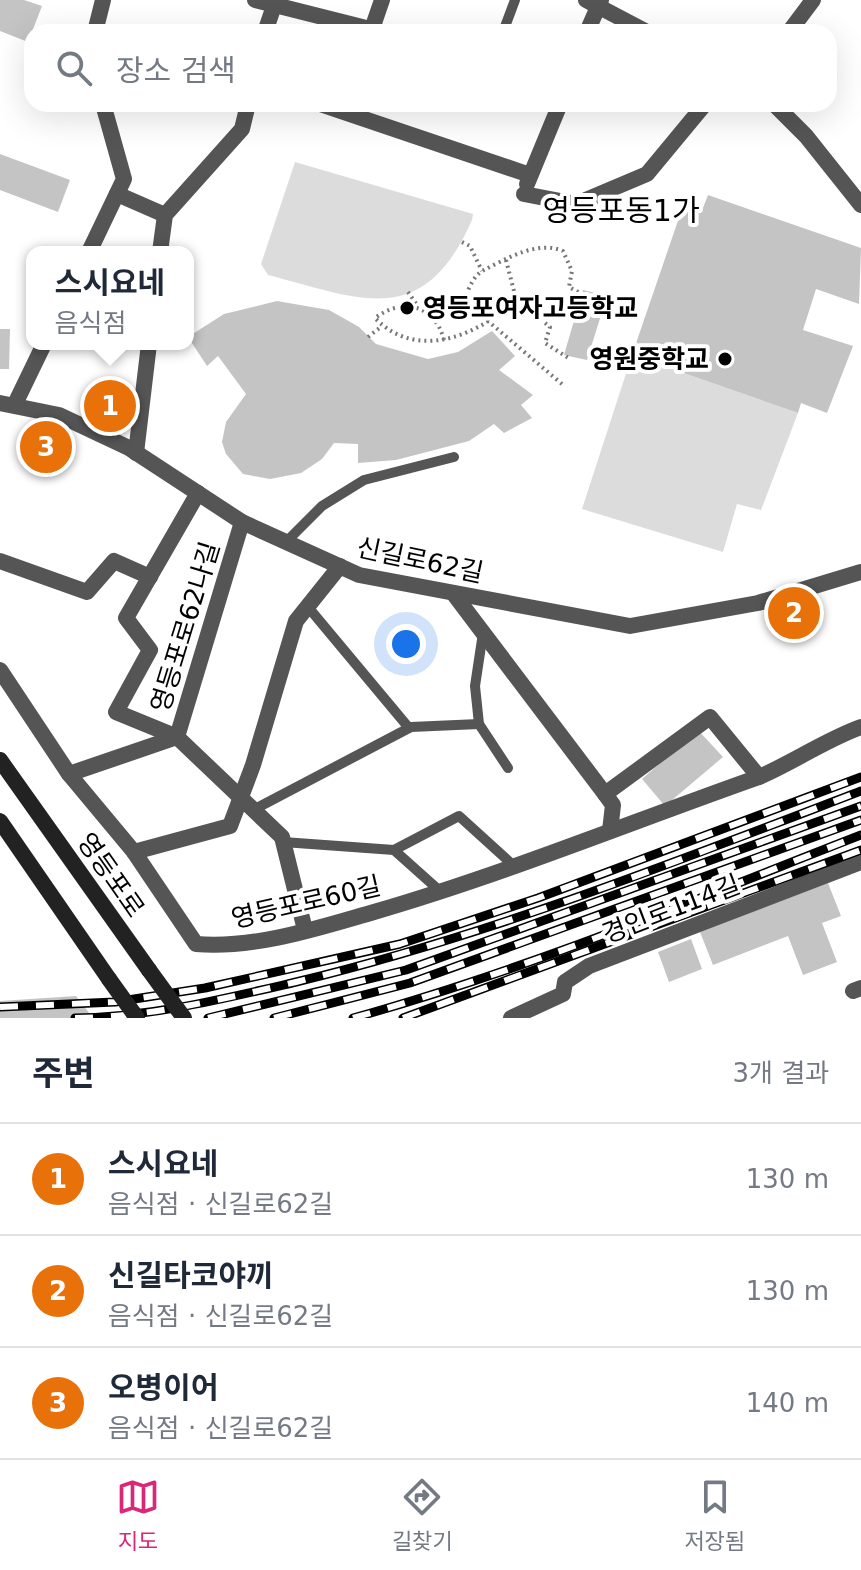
<!DOCTYPE html>
<html lang="ko">
<head>
<meta charset="utf-8">
<style>
  :root { --surface:#fff; --page:#f6f6f7; --text:#1f2937; --muted:#747a83; --line:#e0e1e3; --accent:#db2777 }
  body { margin:0; font-family:"DejaVu Sans","Noto Sans KR",sans-serif; background:var(--page); color:var(--text) }
  .you { position:absolute; left:406px; top:644px; width:28px; height:28px; margin:-20px; border:6px solid #fff; border-radius:50%; background:#1a73e8; box-shadow:0 0 0 12px #1a73e833 }
  .badge { display:grid; place-items:center; width:52px; height:52px; border-radius:50%; background:var(--accent); color:#fff; font-size:26px; font-weight:700 }
  .pin { position:absolute; translate:-50% -50%; border:4px solid #fff; box-shadow:0 2px 8px #0006 }
  .popup { position:absolute; left:26px; top:246px; width:168px; height:104px; box-sizing:border-box; display:grid; place-content:center; border-radius:16px; background:var(--surface); filter:drop-shadow(0 2px 6px #0005); font-size:26px; white-space:nowrap; color:var(--muted) }
  .popup b { font-size:30px; color:var(--text) }
  .popup::after { content:''; position:absolute; left:50%; top:100%; margin-left:-16px; border:16px solid transparent; border-top-color:var(--surface) }
  .list { margin:0; padding:0; list-style:none }
  h2 { display:flex; justify-content:space-between; align-items:center; height:104px; margin:0; padding:0 32px; font-size:34px }
  h2 small { font-size:26px; font-weight:400; color:var(--muted) }
  .list li { display:grid; grid-template-columns:52px 1fr auto; gap:24px; align-items:center; box-sizing:border-box; height:112px; padding:0 32px; border-top:2px solid var(--line) }
  .list b { display:block; font-size:30px; white-space:nowrap }
  .list p { margin:0; font-size:26px; white-space:nowrap; color:var(--muted) }
  .list em { font-size:26px; font-style:normal; color:var(--muted) }
  .icon { flex:none; width:44px; height:44px; fill:none; stroke:currentColor; stroke-width:2; stroke-linecap:round; stroke-linejoin:round }
  .map { position:relative; flex:none; width:861px; height:1018px; overflow:hidden }
  .search { position:absolute; background:var(--surface); box-shadow:0 8px 32px #0002; left:24px; right:24px; top:24px; height:88px; display:flex; align-items:center; gap:20px; box-sizing:border-box; padding:0 28px; border-radius:24px; color:var(--muted); font-size:30px }
  .sheet { height:440px; background:var(--surface) }
  nav { display:flex; justify-content:space-around; align-items:center; box-sizing:border-box; height:112px; border-top:2px solid var(--line); background:var(--surface); font-size:22px; color:var(--muted) }
  nav a { display:grid; justify-items:center; gap:4px }
  nav .on { color:var(--accent) }
  .map>svg:first-child { display:block }
</style>
</head>
<body>
<div class="map">
<svg width="861" height="1018" viewBox="0 0 861 1018">
  <rect width="100%" height="100%" fill="#fff"/>
  <g fill="#dcdcdc">
    <path d="M 295,162 L 473,214 L 472,220 C 423,331 361,299 268,275 L 261,264 Z"/>
    <polygon points="632,355 798,413 761,510 737,504 723,552 582,509"/>
  </g>
  <g fill="#c4c4c4">
    <polygon points="0,0 24,0 42,6 28,42 0,31"/>
    <polygon points="0,154 70,180 58,212 0,190"/>
    <polygon points="708,195 861,248 859,304 816,289 803,330 853,346 827,413 801,403 798,413 632,355 682,209 701,213"/>
    <polygon points="583,290 607,296 587,360 564,355"/>
    <polygon points="277,301 329,310 359,327 376,344 428,359 458,352 492,331 515,356 499,370 533,395 521,405 532,418 504,433 494,424 469,441 396,460 358,463 358,444 334,443 322,459 301,473 270,479 243,474 226,454 222,442 226,422 246,394 218,356 207,366 188,337 224,314"/>
    <polygon points="0,329 10,329 9,369 0,369"/>
    <polygon points="698,730 723,757 665,806 642,779"/>
    <polygon points="828,883 841,916 822,923 837,962 803,975 788,936 713,965 700,932"/>
    <polygon points="691,939 702,969 669,982 658,952"/>
    <polygon points="76,996 93,1018 0,1018 0,1001"/>
  </g>
  <g fill="none" stroke-linecap="round" stroke-linejoin="round">
    <g stroke="#777" stroke-width="4" stroke-dasharray="2 4" stroke-linecap="butt">
      <polyline points="462,242 470,246 482,271"/>
      <polyline points="506,260 516,299 550,327 545,343 570,359"/>
      <polyline points="408,292 417,305"/>
      <polyline points="469,297 482,316 562,384"/>
      <path d="M 434,318 C 472,314 461,286 482,271 C 506,259 537,240 563,251 L 572,271 L 569,287 L 582,294"/>
      <polyline points="368,337 382,326"/>
      <path d="M 444,340 C 435,305 403,297 375,318 C 417,362 480,335 516,299"/>
    </g>
    <g stroke="#555" stroke-width="10">
      <polyline points="503,32 515,0"/>
      <polyline points="286,542 322,506 364,480 454,457"/>
      <polyline points="308,607 409,728"/>
      <polyline points="483,633 475,686 479,724 508,768"/>
      <polyline points="253,810 411,727 479,724"/>
      <polyline points="283,842 394,850"/>
      <polyline points="441,892 394,850 459,816 514,866"/>
    </g>
    <g stroke="#555" stroke-width="16">
      <polyline points="255,0 382,32"/>
      <polyline points="586,0 647,32"/>
      <polyline points="372,29 382,0"/>
      <polyline points="95,32 103,0"/>
      <polyline points="265,32 276,0"/>
      <polyline points="587,32 601,0"/>
      <polyline points="789,32 813,0"/>
      <polyline points="320,104 530,175"/>
      <polyline points="774,104 806,136 861,205"/>
      <polyline points="527,184 560,104"/>
      <polyline points="117,194 165,215"/>
      <polyline points="524,194 576,204 647,174 705,104"/>
      <polyline points="89,252 124,179 103,104"/>
      <polyline points="160,252 165,215 242,129 248,104"/>
      <polyline points="0,403 59,415 129,448 242,522 359,575 630,626 758,603 861,572"/>
      <polyline points="15,404 44,344"/>
      <polyline points="136,453 149,344"/>
      <polyline points="242,522 177,737 282,837 305,930"/>
      <polyline points="0,561 87,592 114,561 150,577"/>
      <polyline points="453,593 605,794 613,805 610,831"/>
      <path d="M 0,670 L 69,774 L 134,852 L 196,944 C 255,949 318,928 374,912 C 505,874 631,822 759,777 C 794,762 825,740 861,727"/>
      <polyline points="177,737 116,712 150,650 126,618 198,493"/>
      <polyline points="69,774 177,737"/>
      <polyline points="605,794 710,717 759,777"/>
      <polyline points="134,852 230,826 253,765 296,621 340,566"/>
      <polyline points="853,991 861,988"/>
      <polyline points="511,1018 563,994 565,982 589,966 861,862"/>
    </g>
    <g stroke="#222" stroke-width="16">
      <polyline points="0,760 149,970"/>
      <polyline points="0,821 109,979"/>
    </g>
    <defs>
      <g id="rail">
        <polyline points="0,1007 115,1002 205,988 400,944 538,898 861,777"/>
        <path d="M 75,1018 C 150,1017 223,999 296,982 C 490,935 675,862 861,791"/>
        <polyline points="208,1018 406,970 861,806"/>
        <polyline points="274,1018 410,983 861,820"/>
        <path d="M 353,1018 C 526,970 694,900 861,835"/>
        <polyline points="403,1018 861,850"/>
      </g>
    </defs>
    <use href="#rail" stroke="#000" stroke-width="9"/>
    <use href="#rail" stroke="#fff" stroke-width="6" stroke-dasharray="18" stroke-linecap="butt"/>
    <g stroke="#222" stroke-width="16">
      <polyline points="149,970 184,1018"/>
      <polyline points="109,979 137,1018"/>
    </g>
  </g>
  <g fill="#000" stroke="#fff" stroke-width="3">
    <circle cx="407" cy="308" r="8"/>
    <circle cx="725" cy="359" r="8"/>
  </g>
  <g text-anchor="middle" dominant-baseline="central" stroke-width="8" stroke-linejoin="round" paint-order="stroke">
    <g font-size="26" font-weight="bold" fill="#000" stroke="#fff" text-anchor="start">
      <text x="423" y="308">영등포여자고등학교</text>
      <text x="709" y="359" text-anchor="end">영원중학교</text>
    </g>
    <g font-size="26" fill="#000" stroke="#fff">
      <text transform="translate(420 560) rotate(12)">신길로62길</text>
      <text transform="translate(185 627) rotate(-73)">영등포로62나길</text>
      <text transform="translate(111 875) rotate(55)">영등포로</text>
      <text transform="translate(306 902) rotate(-13)">영등포로60길</text>
      <text transform="translate(671 909) rotate(-21)">경인로114길</text>
    </g>
    <g font-size="30" fill="#000" stroke="#fff">
      <text x="621" y="210">영등포동1가</text>
    </g>
  </g>
</svg>
<div class="you"></div>
<div class="pin badge" style="left:110px;top:406px;background:#e8710a">1</div>
<div class="popup"><b>스시요네</b>음식점</div>
<div class="pin badge" style="left:794px;top:613px;background:#e8710a">2</div>
<div class="pin badge" style="left:46px;top:447px;background:#e8710a">3</div>
<div class="search"><svg class="icon" aria-label="search" viewBox="0 0 24 24"><circle cx="10" cy="10" r="6"/><path d="M15 15l6 6"/></svg>장소 검색</div>
</div>
<section class="sheet">
<h2>주변<small>3개 결과</small></h2>
<ul class="list">
<li><span class="badge" style="background:#e8710a">1</span><div><b>스시요네</b><p>음식점 · 신길로62길</p></div><em>130 m</em></li>
<li><span class="badge" style="background:#e8710a">2</span><div><b>신길타코야끼</b><p>음식점 · 신길로62길</p></div><em>130 m</em></li>
<li><span class="badge" style="background:#e8710a">3</span><div><b>오병이어</b><p>음식점 · 신길로62길</p></div><em>140 m</em></li>
</ul>
</section>
<nav>
<a class="on"><svg class="icon" aria-label="map" viewBox="0 0 24 24"><path d="M3 6l6-2 6 2 6-2v14l-6 2-6-2-6 2zM9 4v14M15 6v14"/></svg>지도</a>
<a><svg class="icon" aria-label="directions" viewBox="0 0 24 24"><path d="M12 3l9 9-9 9-9-9zM9 14v-3h6M13 9l2 2-2 2"/></svg>길찾기</a>
<a><svg class="icon" aria-label="saved" viewBox="0 0 24 24"><path d="M7 4h10v16l-5-4-5 4z"/></svg>저장됨</a>
</nav>
</body>
</html>
